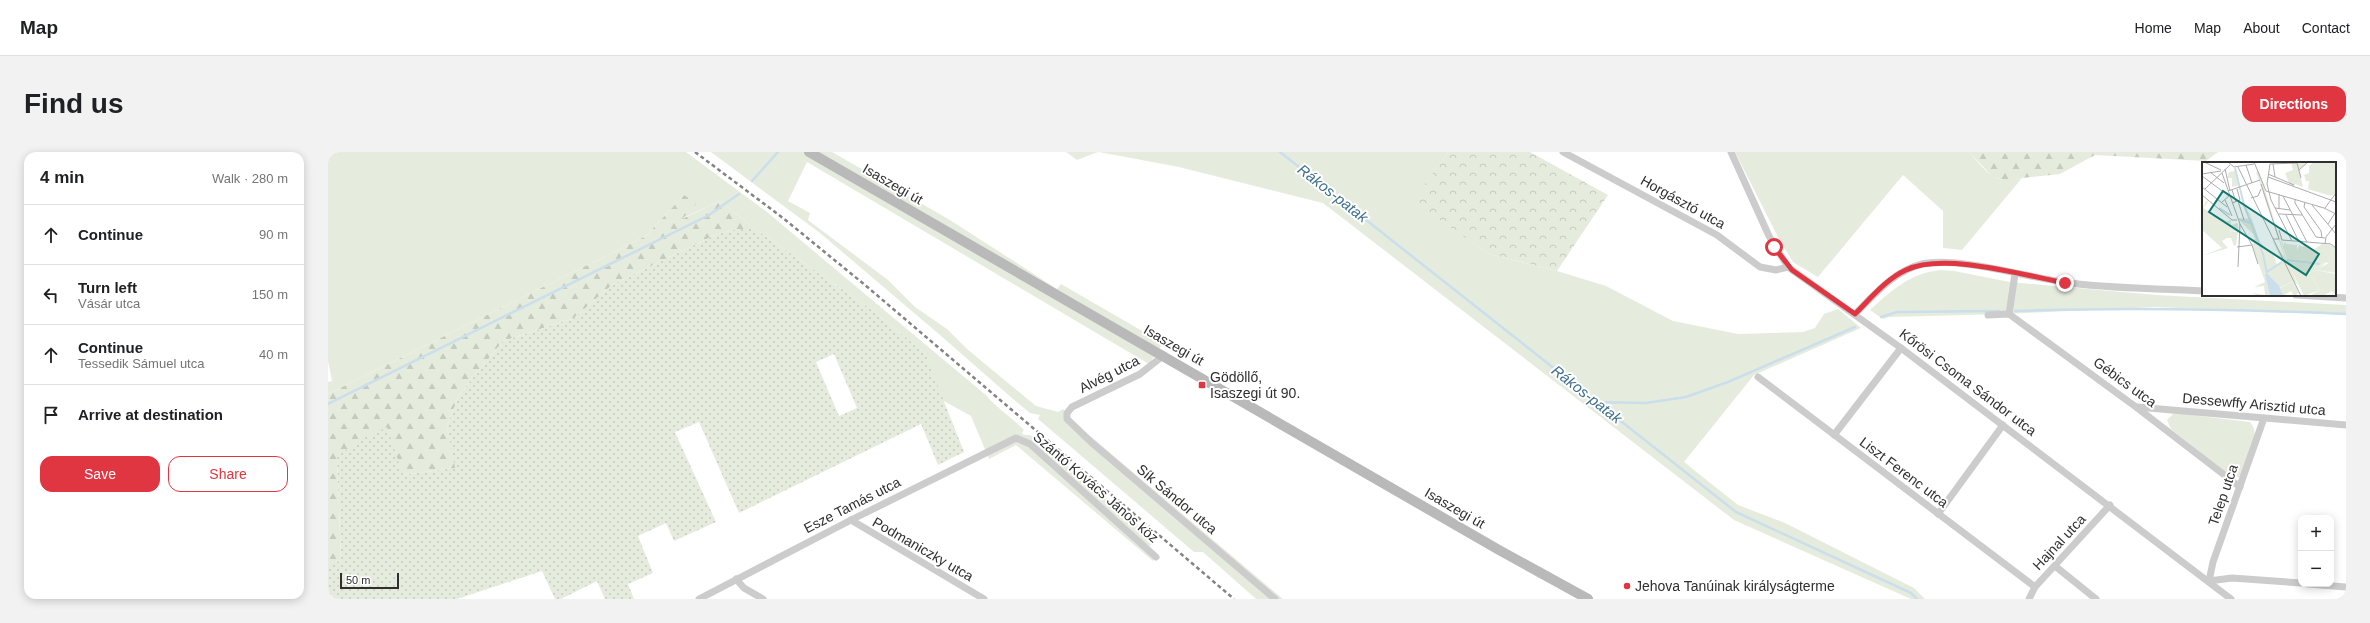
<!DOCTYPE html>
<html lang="en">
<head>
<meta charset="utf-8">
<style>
  :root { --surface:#fff; --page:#f2f2f2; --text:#202124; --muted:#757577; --line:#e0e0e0; --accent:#e03641 }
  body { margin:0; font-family:Helvetica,sans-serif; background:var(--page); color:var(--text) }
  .controls { position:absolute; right:12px; bottom:12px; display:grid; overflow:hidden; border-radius:8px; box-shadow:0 2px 10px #0003 }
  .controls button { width:36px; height:36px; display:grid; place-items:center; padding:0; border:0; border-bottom:1px solid var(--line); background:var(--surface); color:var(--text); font:20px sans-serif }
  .scale { position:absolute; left:12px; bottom:10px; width:59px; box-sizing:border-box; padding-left:4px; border:2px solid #2f2f2f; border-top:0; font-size:11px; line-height:14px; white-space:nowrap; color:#2f2f2f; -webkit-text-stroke:3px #fff; paint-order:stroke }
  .stop { position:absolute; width:12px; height:12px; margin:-9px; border:3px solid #e03641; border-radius:50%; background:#fff }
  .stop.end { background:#e03641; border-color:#fff; box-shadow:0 1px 4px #0008 }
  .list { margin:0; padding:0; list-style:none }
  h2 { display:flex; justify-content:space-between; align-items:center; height:52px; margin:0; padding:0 16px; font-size:17px }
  h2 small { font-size:13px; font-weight:400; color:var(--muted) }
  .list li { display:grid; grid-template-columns:26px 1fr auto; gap:12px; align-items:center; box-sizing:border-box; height:60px; padding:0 16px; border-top:1px solid var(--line) }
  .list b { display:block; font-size:15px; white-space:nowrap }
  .list p { margin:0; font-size:13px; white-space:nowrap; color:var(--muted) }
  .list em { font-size:13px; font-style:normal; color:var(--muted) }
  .actions { display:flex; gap:8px; padding:12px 16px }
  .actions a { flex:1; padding:9px 0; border:1px solid var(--accent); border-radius:12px; text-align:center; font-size:14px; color:var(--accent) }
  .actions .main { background:var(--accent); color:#fff }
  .icon { flex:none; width:22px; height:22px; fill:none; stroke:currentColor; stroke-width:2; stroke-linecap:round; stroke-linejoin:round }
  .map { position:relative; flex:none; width:2018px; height:447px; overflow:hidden; border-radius:12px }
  header { display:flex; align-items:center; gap:24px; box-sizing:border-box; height:56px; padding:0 20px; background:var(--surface); border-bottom:1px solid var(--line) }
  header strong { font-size:19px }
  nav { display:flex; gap:22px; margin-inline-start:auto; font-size:14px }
  .intro { display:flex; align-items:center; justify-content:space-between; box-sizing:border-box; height:96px; padding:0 24px }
  h1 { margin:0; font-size:28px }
  .button { padding:10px 18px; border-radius:12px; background:var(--accent); color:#fff; font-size:14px; font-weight:700 }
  main { display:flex; gap:24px; padding:0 24px }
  aside { flex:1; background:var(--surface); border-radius:12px; box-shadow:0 2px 10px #0003 }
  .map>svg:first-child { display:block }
</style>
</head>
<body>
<header>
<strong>Map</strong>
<nav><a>Home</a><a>Map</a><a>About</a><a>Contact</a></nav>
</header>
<div class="intro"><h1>Find us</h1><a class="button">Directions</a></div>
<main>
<aside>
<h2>4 min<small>Walk · 280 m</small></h2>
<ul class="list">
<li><svg class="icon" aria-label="ahead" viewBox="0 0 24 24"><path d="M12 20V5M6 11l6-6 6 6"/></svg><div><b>Continue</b></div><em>90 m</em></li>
<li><svg class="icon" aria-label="left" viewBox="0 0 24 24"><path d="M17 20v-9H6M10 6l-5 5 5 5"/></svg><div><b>Turn left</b><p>Vásár utca</p></div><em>150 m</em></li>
<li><svg class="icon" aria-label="ahead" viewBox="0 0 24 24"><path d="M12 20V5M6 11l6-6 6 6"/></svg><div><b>Continue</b><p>Tessedik Sámuel utca</p></div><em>40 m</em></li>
<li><svg class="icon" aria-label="arrive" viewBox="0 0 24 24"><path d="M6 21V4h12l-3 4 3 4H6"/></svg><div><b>Arrive at destination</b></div></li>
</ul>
<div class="actions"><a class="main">Save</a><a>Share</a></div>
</aside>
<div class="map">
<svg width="2018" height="447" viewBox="0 0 2018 447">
  <defs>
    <pattern id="forest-firs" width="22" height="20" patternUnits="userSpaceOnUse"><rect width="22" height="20" fill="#e5ecdd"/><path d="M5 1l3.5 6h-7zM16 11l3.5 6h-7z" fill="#c5cbbe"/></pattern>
    <pattern id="park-crowns" width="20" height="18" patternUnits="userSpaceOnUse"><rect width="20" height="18" fill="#e5ecdd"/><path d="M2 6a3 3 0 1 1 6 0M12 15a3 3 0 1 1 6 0" fill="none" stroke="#c5cbbe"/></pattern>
    <pattern id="garden-dots" width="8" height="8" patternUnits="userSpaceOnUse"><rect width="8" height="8" fill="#e5ecdd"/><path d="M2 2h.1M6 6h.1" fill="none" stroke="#c5cbbe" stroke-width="1.8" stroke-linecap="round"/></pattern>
  </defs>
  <rect width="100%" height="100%" fill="#fff"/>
  <g fill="#e5ecdd">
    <path d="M 0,0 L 358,0 L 439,60 L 659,244 C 666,254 686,267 696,278 L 694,281 L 696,283 L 702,283 L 808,370 L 810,374 L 828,386 L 821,395 L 830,405 L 825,409 L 688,293 L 661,307 L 643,264 L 614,248 L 597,201 L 544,158 L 427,77 L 392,49 L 353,67 L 356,43 L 318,84 L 0,242 L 0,230 L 4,229 L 0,209 Z"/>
    <polygon points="383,0 504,0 622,68 729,137 733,132 835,191 821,212 479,10 460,49 482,61 480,68 560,128 587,155 619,177 639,197 708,254 730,260 735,257 748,272 955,447 928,447 875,400 866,400 716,272 710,267 712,263 702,261 685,247 612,183 492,81"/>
    <polygon points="738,0 770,0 749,8"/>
    <polygon points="771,0 1120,0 1086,49 1161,102 1229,119 1278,134 1345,169 1410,182 1475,180 1487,176 1496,162 1510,157 1533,176 1426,223 1356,310 1410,353 1457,371 1586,436 1597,447 1583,447 1406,368 995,51 851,15"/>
    <path d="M 1407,0 L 1641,0 C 1658,19 1667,34 1694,26 L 1634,98 L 1615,96 L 1615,59 L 1575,23 L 1490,125 L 1465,110 L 1451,87 Z"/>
    <path d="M 1613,118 L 1626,119 L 1682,130 L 1828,143 L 2018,153 L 2018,163 L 1827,155 L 1676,162 L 1561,165 L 1555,167 L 1542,158 C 1564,138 1582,121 1613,118 Z"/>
    <path d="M 1846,261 L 1922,270 C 1935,284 1918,310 1912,325 L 1904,325 L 1843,277 L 1839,268 Z"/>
  </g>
  <g fill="url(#forest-firs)">
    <polygon points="1641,0 1890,0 1878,9 1767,3 1732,22 1694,26 1680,30 1664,24"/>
    <polygon points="356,43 369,51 354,67 392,49 427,77 409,77 387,83 284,133 246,166 175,189 131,243 119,274 128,316 75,323 9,304 13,409 0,411 0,242 318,84"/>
  </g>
  <polygon fill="url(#park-crowns)" points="1120,0 1202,0 1280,43 1229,119 1161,102 1085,49"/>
  <path fill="url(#garden-dots)" fill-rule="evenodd" d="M 409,77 L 427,77 L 544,158 L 597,201 L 636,300 L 610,313 L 593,272 L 411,361 L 371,270 L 347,280 L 388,370 L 346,389 L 338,371 L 310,384 L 325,421 L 300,432 L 306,447 L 277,447 L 269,429 L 233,447 L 227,447 L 214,419 L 129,447 L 0,447 L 0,411 L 13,409 L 9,304 L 38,285 L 59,275 L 75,323 L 127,316 L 119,274 L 131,243 L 175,189 L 246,166 L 284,133 L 387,83 ZM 506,202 L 529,256 L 511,264 L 488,210 Z"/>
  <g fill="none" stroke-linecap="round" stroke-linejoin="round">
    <g stroke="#cadeeb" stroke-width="2.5">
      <polyline points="952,0 1408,360 1583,441 1589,447"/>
      <polyline points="424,29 450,0"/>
      <path d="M 1687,159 C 1798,155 1908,157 2018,162"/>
      <polyline points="1553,165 1569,160 1671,159"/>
      <polyline points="1266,250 1318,251 1358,245 1400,230 1527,175"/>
      <polyline points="0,252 381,63 411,42"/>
    </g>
    <g stroke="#ccc" stroke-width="7">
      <polyline points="1235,0 1389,83 1432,115 1448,118 1460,115"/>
      <polyline points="1403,0 1441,84 1460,115 1573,196 1903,447"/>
      <polyline points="1968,143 2018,146"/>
      <path d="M 1527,162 C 1547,142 1566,119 1594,112 C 1629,104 1698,125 1735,130 C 1781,137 1829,136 1875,139"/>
      <polyline points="1681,162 1687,122"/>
      <polyline points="1660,163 1681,162 1808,255 1912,335"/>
      <polyline points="836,203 812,222 744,255 739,261 739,267 763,290 947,447"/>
      <polyline points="1430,225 1707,435"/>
      <polyline points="1809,255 2018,273"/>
      <polyline points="1936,266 1885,410 1881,429 1904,426 1973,431"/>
      <polyline points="1506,283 1573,196"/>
      <polyline points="1610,362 1675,273"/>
      <polyline points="523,368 656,447"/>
      <polyline points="1727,414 1768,447"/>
      <polyline points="408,427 416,436 435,447"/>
      <polyline points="1980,432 2018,435"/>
      <polyline points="371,447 523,368 688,286 702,292 828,405"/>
      <polyline points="1701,447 1707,435 1782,353"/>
    </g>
    <polyline stroke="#b9b9b9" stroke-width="10" points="481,0 1171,398 1260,447"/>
    <polyline stroke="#848484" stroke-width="2.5" stroke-dasharray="4 3" stroke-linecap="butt" points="367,0 455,66 537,133 906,447"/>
  </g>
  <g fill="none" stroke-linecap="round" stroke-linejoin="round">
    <path stroke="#e03641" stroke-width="5" d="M 1446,95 L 1464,118 L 1527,162 C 1542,147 1558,127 1578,118 C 1616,100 1695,123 1737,131"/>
  </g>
  <g fill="#e03641" stroke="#fff" stroke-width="1.5">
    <rect x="870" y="229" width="8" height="8" rx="2"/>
    <circle cx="1299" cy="434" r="4"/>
  </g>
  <g text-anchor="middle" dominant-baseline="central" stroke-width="4" stroke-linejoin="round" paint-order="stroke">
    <g font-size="14" fill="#2f2f2f" stroke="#fff">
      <text transform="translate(565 32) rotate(30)">Isaszegi út</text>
      <text transform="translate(1355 50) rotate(29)">Horgásztó utca</text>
      <text transform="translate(846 193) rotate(30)">Isaszegi út</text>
      <text transform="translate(781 222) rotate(-27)">Alvég utca</text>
      <text transform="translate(1640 230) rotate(37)">Kőrösi Csoma Sándor utca</text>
      <text transform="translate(1797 230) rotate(36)">Gébics utca</text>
      <text transform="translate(1926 252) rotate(5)">Dessewffy Arisztid utca</text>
      <text transform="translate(1576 320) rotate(37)">Liszt Ferenc utca</text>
      <text transform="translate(768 335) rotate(41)">Szántó Kovács János köz</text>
      <text transform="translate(1895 343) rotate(-71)">Telep utca</text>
      <text transform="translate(849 347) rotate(40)">Sík Sándor utca</text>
      <text transform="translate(524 353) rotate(-27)">Esze Tamás utca</text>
      <text transform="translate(1127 356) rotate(30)">Isaszegi út</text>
      <text transform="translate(1731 390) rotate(-47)">Hajnal utca</text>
      <text transform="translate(595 397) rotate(30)">Podmaniczky utca</text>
    </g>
    <g font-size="14" fill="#2f2f2f" stroke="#fff" text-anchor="start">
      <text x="882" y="225">Gödöllő,<tspan x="882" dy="16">Isaszegi út 90.</tspan></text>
      <text x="1307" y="434">Jehova Tanúinak királyságterme</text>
    </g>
    <g font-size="15" font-style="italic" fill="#3f6f8f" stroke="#fff">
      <text transform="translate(1005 41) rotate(38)">Rákos-patak</text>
      <text transform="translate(1259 242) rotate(38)">Rákos-patak</text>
    </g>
  </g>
  <g transform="translate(1874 10)">
    <rect width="134" height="134" fill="#fff"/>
    <path d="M 57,9 L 83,94 L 96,123 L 91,119 L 77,126 L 69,115 L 63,113 L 68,134 L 56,134 L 50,131 L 63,133 L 62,124 L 52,125 L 63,120 L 50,82 L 52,81 L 48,79 L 53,77 L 51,72 L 36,57 L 49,56 L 42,43 L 38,26 L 42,43 L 48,52 L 58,80 L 72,94 L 75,103 L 80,98 L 70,78 L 83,96 L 60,28 L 54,10 ZM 29,58 L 29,63 L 36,61 L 36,70 L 27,68 L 24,59 ZM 76,69 L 88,100 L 114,102 L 111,104 L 113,106 L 125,100 L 116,107 L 134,111 L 113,108 L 107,111 L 118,128 L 102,134 L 86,101 Z" fill="#e5ecdd"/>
    <path d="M 89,0 L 106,0 L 97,8 L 101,25 L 93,22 L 91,25 L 87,21 L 83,11 L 91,8 ZM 112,0 L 134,0 L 133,32 L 129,34 L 106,27 L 107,19 L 104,19 L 102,13 L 107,11 L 107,4 ZM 5,38 L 6,40 L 1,46 L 24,59 L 28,69 L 36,70 L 34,83 L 32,84 L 29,76 L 25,76 L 20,79 L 26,86 L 0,94 L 20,86 L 0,68 L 0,47 ZM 116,93 L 115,97 L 119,95 L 126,99 L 113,106 L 110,103 L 114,102 L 88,100 L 86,96 L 101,98 L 107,94 ZM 129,100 L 134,104 L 134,111 L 115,107 ZM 113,108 L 134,112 L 134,134 L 130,129 L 121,134 L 107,134 L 118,128 L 107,111 Z" fill="#e5ecdd"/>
    <path d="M 33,9 L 37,23 L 30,25 L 30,16 L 25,16 L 27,10 ZM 83,79 L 84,82 L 95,83 L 95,89 L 97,83 L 101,85 L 103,81 L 107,86 L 111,88 L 120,82 L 129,83 L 134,86 L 134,104 L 121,99 L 122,96 L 115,97 L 116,93 L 113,98 L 108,94 L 101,98 L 87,97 L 81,85 ZM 91,119 L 97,131 L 92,134 L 89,129 L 81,134 L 76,127 Z" fill="#e5ecdd"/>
    <path d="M 65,111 L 77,124 L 81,134 L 68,134 L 63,113 Z" fill="#cadeeb"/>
    <path fill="none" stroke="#cadeeb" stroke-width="2" d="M 33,6 L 42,43 L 61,92 L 65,111M 17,46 L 28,53M 37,57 L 51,62M 85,98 L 118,102M 65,110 L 80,100"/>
    <path fill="none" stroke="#acacac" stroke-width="1" d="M 2,0 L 19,8M 26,0 L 32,5 L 52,2M 52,0 L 64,29 L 122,46 L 134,52M 95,1 L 99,16M 71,2 L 73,15M 44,3 L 50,21M 36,5 L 99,134M 23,7 L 28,29M 97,8 L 106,0M 8,10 L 22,21M 20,11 L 38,62 L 36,105M 0,12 L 19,9M 66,12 L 92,23M 0,14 L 27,34 L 20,40M 66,15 L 134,40M 59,22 L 77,77 L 71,77M 0,25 L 25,45M 3,27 L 28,3M 30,28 L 34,40M 26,29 L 58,18M 77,32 L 77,46M 0,33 L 30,58 L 35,58M 81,34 L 105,80M 49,36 L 56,34 L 59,27M 93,37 L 93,41 L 114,75 L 123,76M 23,38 L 30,54M 36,39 L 42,58M 103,40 L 102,45 L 119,69 L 120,76M 30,41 L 38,38 L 35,27M 110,43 L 134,72M 73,46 L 88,48M 123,46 L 134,31M 77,52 L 100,53M 84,53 L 97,80M 38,62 L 50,83 L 56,102M 126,62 L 133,51M 77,68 L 80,78 L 129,82 L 134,86M 90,79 L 69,38 L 65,22 L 68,2 L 95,1M 123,82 L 124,75 L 134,62M 35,85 L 50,83"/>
    <path fill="#0f766e" fill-opacity="0.15" stroke="#0f766e" stroke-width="2" d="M 21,29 L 117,92 L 104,113 L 7,50 Z"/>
    <rect width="134" height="134" fill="none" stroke="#2f2f2f" stroke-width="2"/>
  </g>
</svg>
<div class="controls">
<button>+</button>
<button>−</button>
</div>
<div class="scale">50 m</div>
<div class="stop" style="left:1446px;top:95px"></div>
<div class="stop end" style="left:1737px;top:131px"></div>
</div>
</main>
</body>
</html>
